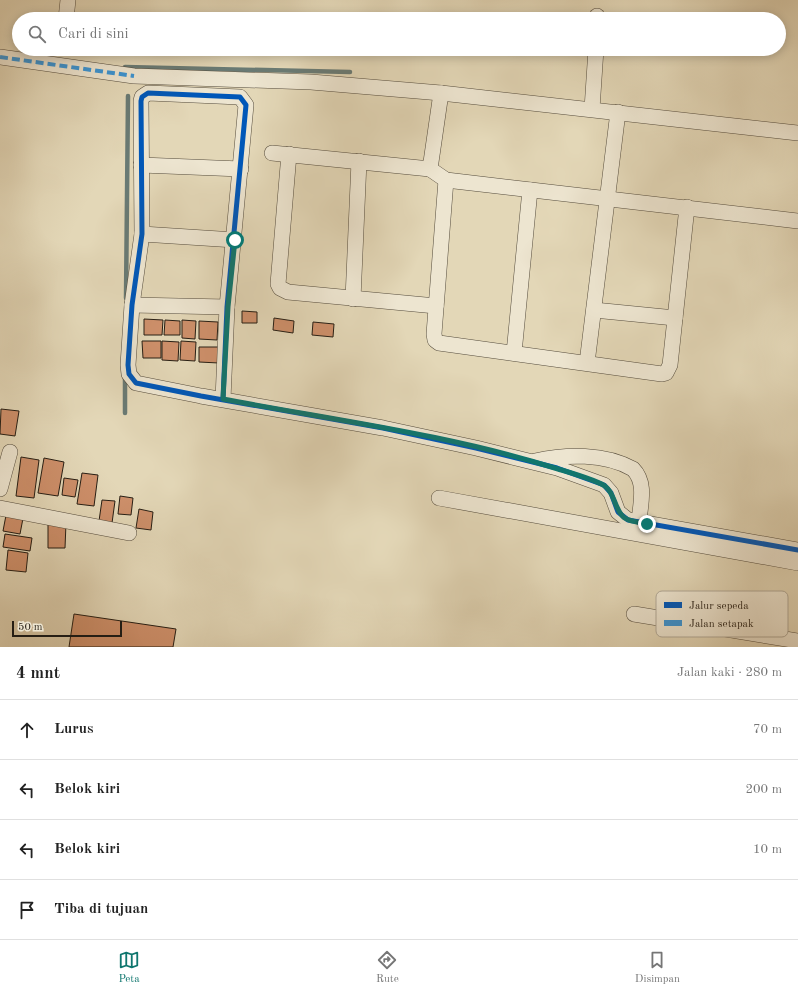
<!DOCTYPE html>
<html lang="id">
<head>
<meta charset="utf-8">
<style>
  :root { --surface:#fff; --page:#f6f6f6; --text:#222; --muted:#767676; --line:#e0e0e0; --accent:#0f766e }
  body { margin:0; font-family:"Old Standard TT",serif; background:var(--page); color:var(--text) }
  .scale { position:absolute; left:12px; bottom:10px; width:110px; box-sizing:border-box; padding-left:4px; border:2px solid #261e14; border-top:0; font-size:11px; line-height:14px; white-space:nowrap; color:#261e14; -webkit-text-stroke:3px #ede5d0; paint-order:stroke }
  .stop { position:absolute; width:12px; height:12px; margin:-9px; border:3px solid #0f766e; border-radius:50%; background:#fff }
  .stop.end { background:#0f766e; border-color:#fff; box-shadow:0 1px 4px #0008 }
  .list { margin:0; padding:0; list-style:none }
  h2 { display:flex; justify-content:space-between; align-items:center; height:52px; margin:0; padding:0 16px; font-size:17px }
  h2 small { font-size:13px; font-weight:400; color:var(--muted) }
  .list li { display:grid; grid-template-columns:26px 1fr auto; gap:12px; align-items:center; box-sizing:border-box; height:60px; padding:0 16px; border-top:1px solid var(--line) }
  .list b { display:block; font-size:15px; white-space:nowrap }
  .list em { font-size:13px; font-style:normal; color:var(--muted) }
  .icon { flex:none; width:22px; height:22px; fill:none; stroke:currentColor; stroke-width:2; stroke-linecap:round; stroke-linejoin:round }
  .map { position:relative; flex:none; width:798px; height:647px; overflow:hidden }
  .search { position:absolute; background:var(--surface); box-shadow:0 2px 10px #0003; left:12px; right:12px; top:12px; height:44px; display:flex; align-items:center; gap:10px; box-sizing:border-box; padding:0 14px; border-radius:22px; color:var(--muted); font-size:15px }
  .sheet { height:292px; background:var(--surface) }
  nav { display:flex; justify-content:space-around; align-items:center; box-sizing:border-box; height:56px; border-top:1px solid var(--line); background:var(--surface); font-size:11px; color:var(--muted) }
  nav a { display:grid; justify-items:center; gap:2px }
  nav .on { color:var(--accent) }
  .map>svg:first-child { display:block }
</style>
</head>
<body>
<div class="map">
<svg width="798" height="647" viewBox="0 0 798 647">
  <rect width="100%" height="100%" fill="#e3d7b7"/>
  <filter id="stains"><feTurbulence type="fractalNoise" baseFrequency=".005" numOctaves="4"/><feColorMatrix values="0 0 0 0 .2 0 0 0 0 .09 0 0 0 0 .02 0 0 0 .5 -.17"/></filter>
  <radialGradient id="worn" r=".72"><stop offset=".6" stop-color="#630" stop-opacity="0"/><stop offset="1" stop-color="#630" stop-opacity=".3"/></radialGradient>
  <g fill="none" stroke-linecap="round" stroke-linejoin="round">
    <g stroke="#697a74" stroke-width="4.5">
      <polyline points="125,67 350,72"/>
      <polyline points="126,298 128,96"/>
      <polyline points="125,413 125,377"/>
    </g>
  </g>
  <g fill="#ce906b" stroke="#261e14">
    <polygon points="242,311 257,312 257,323 242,323"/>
    <polygon points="274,318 294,321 293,333 273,330"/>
    <polygon points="144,319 163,320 162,335 144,335"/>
    <polygon points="165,320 180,321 180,335 164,335"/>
    <polygon points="182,320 196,321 195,339 182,338"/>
    <polygon points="199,321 218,322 217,340 199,339"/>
    <polygon points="313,322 334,324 333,337 312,335"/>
    <polygon points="142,341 161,341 161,358 143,358"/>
    <polygon points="162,341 179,342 178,361 162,360"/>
    <polygon points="181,341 196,342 195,361 180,360"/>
    <polygon points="199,347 220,347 219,363 199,362"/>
    <polygon points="1,409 19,411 15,436 0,434"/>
    <polygon points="21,457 39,460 34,498 16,496"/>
    <polygon points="44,458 64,462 58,496 38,493"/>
    <polygon points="82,473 98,475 94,506 77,504"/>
    <polygon points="64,478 78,480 75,497 62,495"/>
    <polygon points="120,496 133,498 131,515 118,514"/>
    <polygon points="102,500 115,501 112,523 99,521"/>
    <polygon points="139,509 153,512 151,530 136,528"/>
    <polygon points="7,510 24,513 20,534 3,531"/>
    <polygon points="48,522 66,523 65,548 48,548"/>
    <polygon points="5,534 32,538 30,551 3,547"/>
    <polygon points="8,550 28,553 26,572 6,570"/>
    <polygon points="74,614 176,629 173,647 69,647"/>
  </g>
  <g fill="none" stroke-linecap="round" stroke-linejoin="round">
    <defs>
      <g id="minor">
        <polyline points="66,19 68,0"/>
        <polyline points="597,19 597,16"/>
        <polyline points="0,57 134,76 311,82 441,93 798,133"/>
        <polyline points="592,109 596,49"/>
        <polyline points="272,153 430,169 441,93"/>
        <polyline points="289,154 278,284 280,288 288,292 436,306"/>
        <polyline points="141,165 241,169"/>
        <polyline points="430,169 446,180 798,221"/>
        <polyline points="446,180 434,334 435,340 439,343 662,374 666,373 670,365 687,207"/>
        <polyline points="142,234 235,240"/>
        <polyline points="353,299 359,161"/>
        <polyline points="132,305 227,307"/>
        <polyline points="594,310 675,318"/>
        <polyline points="514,353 530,190"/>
        <polyline points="587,363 618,112"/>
        <polyline points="223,399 227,307 246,105 240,97 148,93 142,97 141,101 142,234 132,305 128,365 129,374 136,383 201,396 383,428 476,448 557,468 604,485 611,493 618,512 628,520 798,550"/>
        <path d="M 535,461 C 566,454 605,453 633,469 C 647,483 640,505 639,522"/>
        <polyline points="0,489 10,452"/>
        <polyline points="439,498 798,563"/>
        <polyline points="0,508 129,533"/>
        <polyline points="634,614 798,641"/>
      </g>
    </defs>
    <use href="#minor" stroke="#554c3d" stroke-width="16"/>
    <use href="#minor" stroke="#ede5d0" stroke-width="15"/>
    <polyline stroke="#3b94d3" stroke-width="4" stroke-dasharray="8 4" stroke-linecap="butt" points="0,57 134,76"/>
    <defs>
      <polyline id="cycleway" points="223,399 227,307 246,105 240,97 148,93 142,97 141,101 142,234 132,305 128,365 129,374 136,383 201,396 383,428 476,448 557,468 604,485 611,493 618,512 628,520 798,550"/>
    </defs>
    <use href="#cycleway" stroke="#ede5d0" stroke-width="8"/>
    <use href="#cycleway" stroke="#0057b8" stroke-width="5"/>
  </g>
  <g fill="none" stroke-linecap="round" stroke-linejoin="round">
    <path stroke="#0f766e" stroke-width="5" d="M 235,240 L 228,307 L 223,399 C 334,420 451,435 558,469 C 568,472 600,481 606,487 C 610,490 612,495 614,500 C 622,521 625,520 647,524"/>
  </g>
  <rect x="656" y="591" width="132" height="46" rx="6" fill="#ede5d0" stroke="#b1a998" stroke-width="1"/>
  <rect x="664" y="602" width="18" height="6" fill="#0057b8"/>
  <rect x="664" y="620" width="18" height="6" fill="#3b94d3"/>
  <g font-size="11" fill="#261e14">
    <text x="689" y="609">Jalur sepeda</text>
    <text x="689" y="627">Jalan setapak</text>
  </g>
  <rect width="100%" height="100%" filter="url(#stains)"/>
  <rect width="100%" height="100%" fill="url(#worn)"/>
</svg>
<div class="scale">50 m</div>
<div class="stop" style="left:235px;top:240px"></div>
<div class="stop end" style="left:647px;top:524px"></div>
<div class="search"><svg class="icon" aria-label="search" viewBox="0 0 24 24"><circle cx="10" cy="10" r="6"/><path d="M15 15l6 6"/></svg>Cari di sini</div>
</div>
<section class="sheet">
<h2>4 mnt<small>Jalan kaki · 280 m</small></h2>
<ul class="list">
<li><svg class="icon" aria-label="ahead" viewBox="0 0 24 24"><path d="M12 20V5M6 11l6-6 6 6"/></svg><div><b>Lurus</b></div><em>70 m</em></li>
<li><svg class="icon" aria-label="left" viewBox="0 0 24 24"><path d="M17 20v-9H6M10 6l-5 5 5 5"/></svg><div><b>Belok kiri</b></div><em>200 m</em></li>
<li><svg class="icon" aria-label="left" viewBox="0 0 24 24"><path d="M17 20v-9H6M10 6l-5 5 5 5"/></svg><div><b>Belok kiri</b></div><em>10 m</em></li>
<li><svg class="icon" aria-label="arrive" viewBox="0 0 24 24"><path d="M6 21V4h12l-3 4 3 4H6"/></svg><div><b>Tiba di tujuan</b></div></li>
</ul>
</section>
<nav>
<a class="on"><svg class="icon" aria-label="map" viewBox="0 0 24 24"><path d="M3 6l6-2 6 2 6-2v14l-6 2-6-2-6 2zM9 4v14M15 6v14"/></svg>Peta</a>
<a><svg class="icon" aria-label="directions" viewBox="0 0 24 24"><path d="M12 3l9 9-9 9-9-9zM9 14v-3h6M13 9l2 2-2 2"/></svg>Rute</a>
<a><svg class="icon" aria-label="saved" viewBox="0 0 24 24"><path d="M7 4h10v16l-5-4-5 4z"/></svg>Disimpan</a>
</nav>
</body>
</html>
